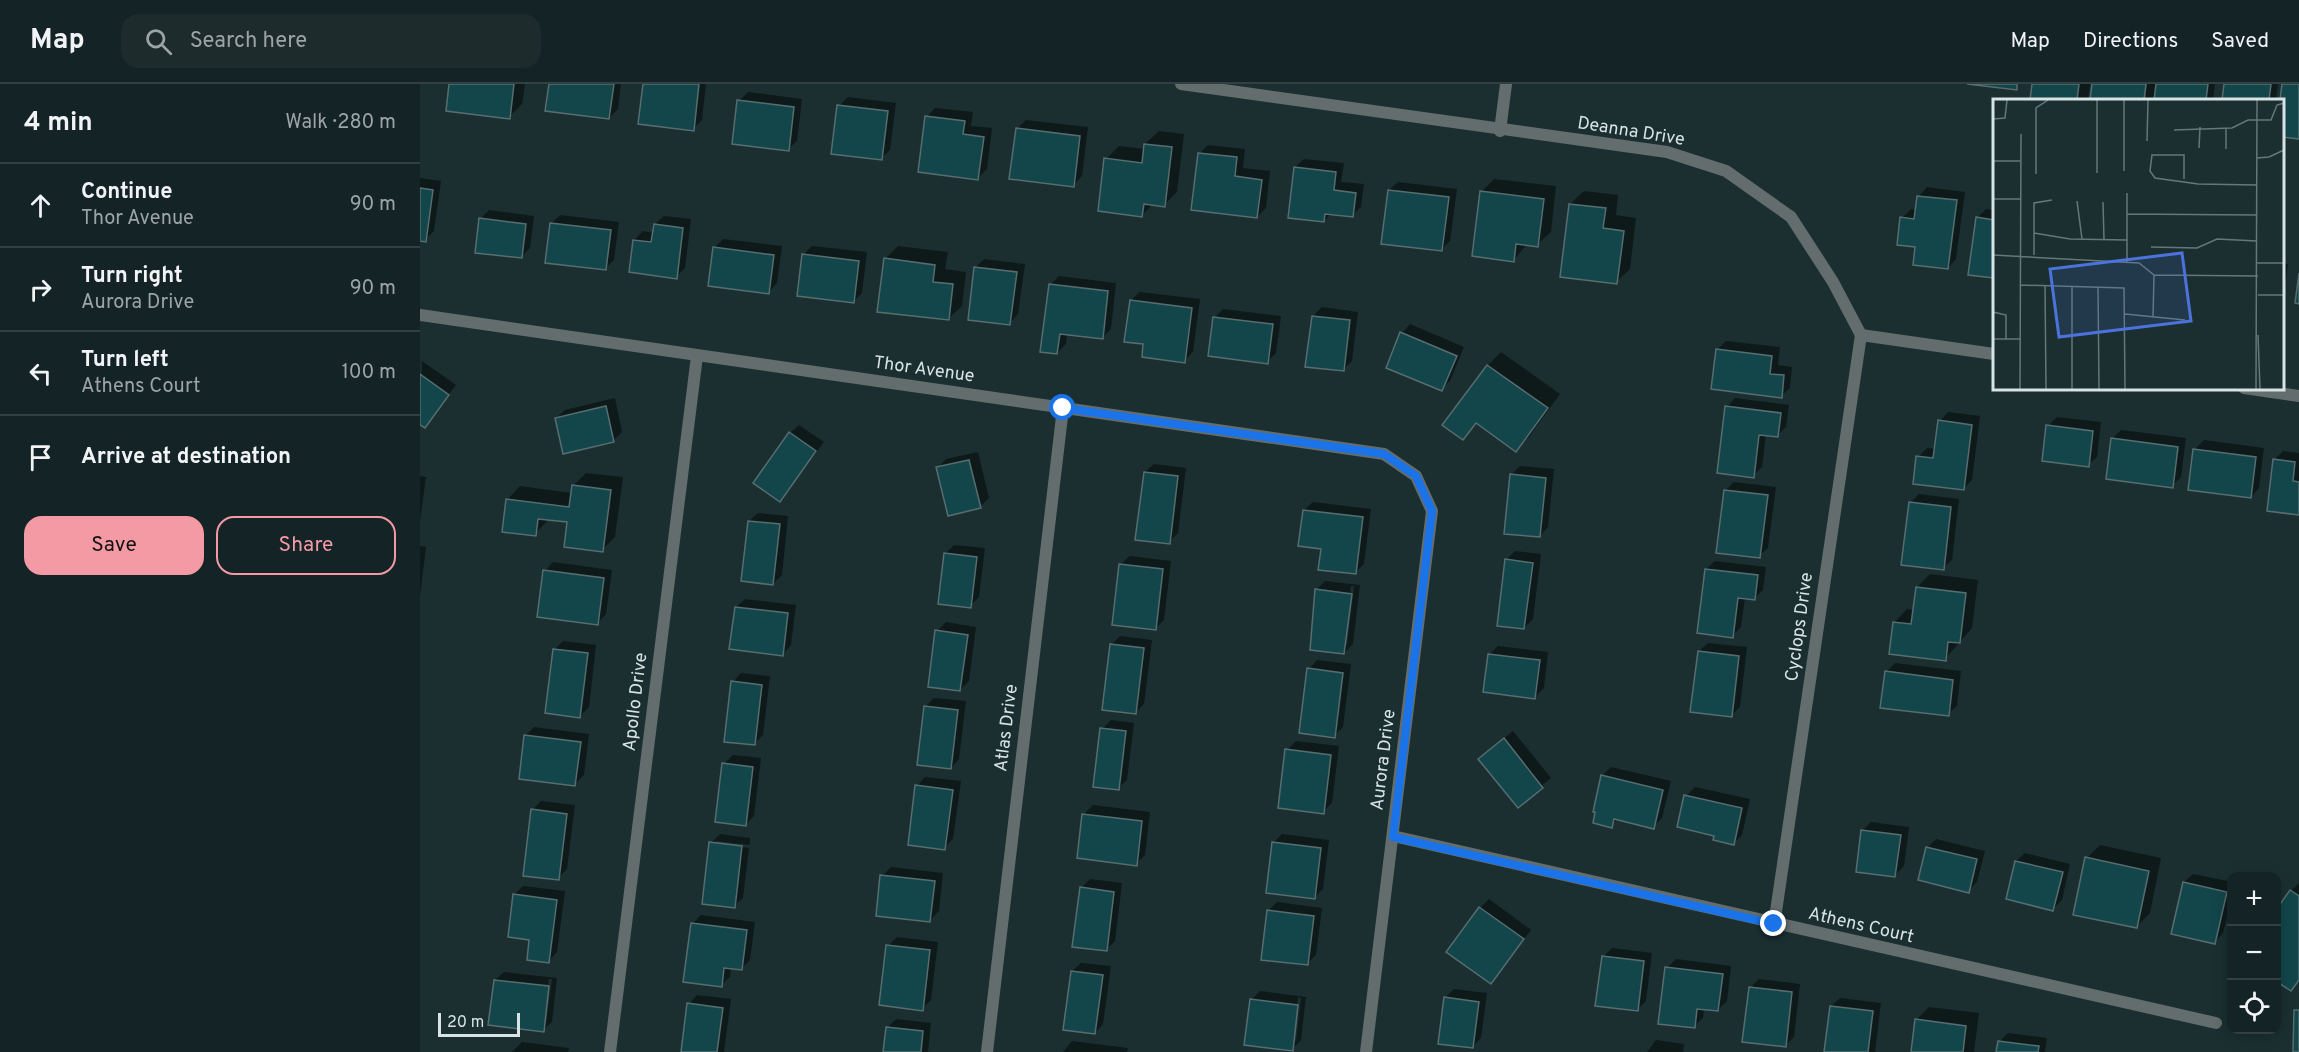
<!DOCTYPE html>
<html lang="en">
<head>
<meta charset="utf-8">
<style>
  :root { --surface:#142325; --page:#1d2b2d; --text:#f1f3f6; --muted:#9da4a7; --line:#334042; --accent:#f49aa5 }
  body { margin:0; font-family:Overpass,sans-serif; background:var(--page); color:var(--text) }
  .controls { position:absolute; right:18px; bottom:18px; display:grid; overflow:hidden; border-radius:12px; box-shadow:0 3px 15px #0003 }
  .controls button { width:54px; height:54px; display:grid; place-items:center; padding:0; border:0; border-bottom:2px solid var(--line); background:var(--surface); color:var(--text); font:30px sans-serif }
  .scale { position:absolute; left:18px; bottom:15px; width:82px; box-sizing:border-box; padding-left:6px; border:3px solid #d7e3e4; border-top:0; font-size:16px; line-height:21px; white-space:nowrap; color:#d7e3e4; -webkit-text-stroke:4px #1b2f31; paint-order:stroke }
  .stop { position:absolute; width:18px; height:18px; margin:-14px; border:4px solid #1a73e8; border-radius:50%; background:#fff }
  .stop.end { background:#1a73e8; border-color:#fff; box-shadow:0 2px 6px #0008 }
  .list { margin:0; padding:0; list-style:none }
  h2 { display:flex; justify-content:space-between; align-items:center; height:78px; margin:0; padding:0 24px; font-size:26px }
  h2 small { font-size:20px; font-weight:400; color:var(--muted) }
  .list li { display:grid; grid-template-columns:39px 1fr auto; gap:18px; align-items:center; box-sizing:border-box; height:84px; padding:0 24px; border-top:2px solid var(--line) }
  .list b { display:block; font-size:22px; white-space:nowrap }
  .list p { margin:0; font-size:20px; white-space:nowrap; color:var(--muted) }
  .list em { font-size:20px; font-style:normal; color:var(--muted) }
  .actions { display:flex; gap:12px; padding:18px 24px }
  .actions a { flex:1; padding:14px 0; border:2px solid var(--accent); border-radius:18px; text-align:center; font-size:21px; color:var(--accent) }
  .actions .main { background:var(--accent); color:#111 }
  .icon { flex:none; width:33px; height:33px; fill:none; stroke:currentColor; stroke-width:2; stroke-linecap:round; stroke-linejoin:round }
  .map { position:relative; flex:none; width:1879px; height:968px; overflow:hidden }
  header { display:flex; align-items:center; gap:36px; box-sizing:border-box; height:84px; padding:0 30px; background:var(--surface); border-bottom:2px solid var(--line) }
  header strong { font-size:28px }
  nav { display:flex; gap:33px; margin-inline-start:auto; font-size:21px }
  .search { width:420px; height:54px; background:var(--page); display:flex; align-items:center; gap:15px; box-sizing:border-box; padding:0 21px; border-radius:18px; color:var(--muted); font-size:22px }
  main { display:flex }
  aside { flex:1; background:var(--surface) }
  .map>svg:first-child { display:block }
</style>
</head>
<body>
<header>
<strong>Map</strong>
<div class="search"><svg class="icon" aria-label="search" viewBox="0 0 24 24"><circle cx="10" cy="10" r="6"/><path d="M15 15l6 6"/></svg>Search here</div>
<nav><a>Map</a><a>Directions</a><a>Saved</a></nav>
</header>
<main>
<aside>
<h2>4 min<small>Walk · 280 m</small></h2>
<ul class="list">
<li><svg class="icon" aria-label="ahead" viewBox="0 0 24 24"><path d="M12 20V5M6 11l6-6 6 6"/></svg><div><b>Continue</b><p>Thor Avenue</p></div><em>90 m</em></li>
<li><svg class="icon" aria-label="right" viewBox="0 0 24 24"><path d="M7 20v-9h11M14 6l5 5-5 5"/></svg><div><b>Turn right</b><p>Aurora Drive</p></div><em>90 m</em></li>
<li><svg class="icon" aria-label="left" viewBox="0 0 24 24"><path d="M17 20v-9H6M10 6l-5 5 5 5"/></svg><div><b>Turn left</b><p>Athens Court</p></div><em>100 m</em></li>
<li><svg class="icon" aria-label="arrive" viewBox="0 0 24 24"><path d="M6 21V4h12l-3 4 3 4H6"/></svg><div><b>Arrive at destination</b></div></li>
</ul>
<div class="actions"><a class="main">Save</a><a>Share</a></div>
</aside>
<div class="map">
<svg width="1879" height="968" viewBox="0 0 1879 968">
  <rect width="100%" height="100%" fill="#1b2f31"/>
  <g fill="#0007" fill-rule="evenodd">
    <polygon points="30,0 105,0 102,20 89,33"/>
    <polygon points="130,0 201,0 198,25 189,34"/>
    <polygon points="224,0 286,0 282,36 273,45"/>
    <polygon points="1613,0 1670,0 1668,16 1611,16"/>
    <polygon points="1674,0 1724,0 1722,16 1672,16"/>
    <polygon points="1727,0 1795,0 1793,16 1725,16"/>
    <polygon points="1805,0 1858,0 1856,16 1803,16"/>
    <polygon points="328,8 382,15 377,57 368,65 319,17"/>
    <polygon points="428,13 476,19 470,66 461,74 419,22"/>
    <polygon points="515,24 553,28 551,42 572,44 567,85 558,94 507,33"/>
    <polygon points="606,36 668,43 662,92 653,101 597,45"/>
    <polygon points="739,47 764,50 757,108 744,121 733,120 722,131 686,75 699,62 725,65 725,60"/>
    <polygon points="788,61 825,65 823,84 850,87 846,124 837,133 780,69"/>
    <polygon points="884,75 924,79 921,98 944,100 941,123 932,131 912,129 904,137 875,83"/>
    <polygon points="0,94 21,97 14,147 5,156 0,155"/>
    <polygon points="1074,95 1136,102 1131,148 1117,161 1107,160 1094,176 1061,108"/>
    <polygon points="978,98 1037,105 1030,157 1021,166 969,106"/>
    <polygon points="1507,103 1545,108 1536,175 1528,184 1497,162 1482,134 1491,125 1497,126 1499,112"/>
    <polygon points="1164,107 1198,111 1196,131 1216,134 1210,185 1196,198 1150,120"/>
    <polygon points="1566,125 1574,126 1574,193 1550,189 1557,134"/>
    <polygon points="69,126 114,132 110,164 101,173 60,135"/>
    <polygon points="140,131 199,138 194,176 185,185 131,140"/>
    <polygon points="244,132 271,135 265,184 256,193 214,156 223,147 234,149 235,140"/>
    <polygon points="303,155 362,162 357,199 349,208 294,164"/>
    <polygon points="392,162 447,168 442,209 433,218 383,171"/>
    <polygon points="478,162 528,168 525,185 546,188 542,222 528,235 465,175"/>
    <polygon points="564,175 605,180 598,230 590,239 555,184"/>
    <polygon points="1862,180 1868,180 1862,223"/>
    <polygon points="639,192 696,199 691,245 682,254 647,249 646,260 637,269 630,201"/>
    <polygon points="720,208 780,215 773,268 764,277 725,259 711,216"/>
    <polygon points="902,223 938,228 932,277 923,286 893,232"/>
    <polygon points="803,225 861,232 856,269 847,278 794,234"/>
    <polygon points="990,240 1044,263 1030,297 1021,305 982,249"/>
    <polygon points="1306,257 1360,263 1358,281 1372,283 1370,304 1361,312 1298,265"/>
    <polygon points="1081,268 1140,310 1109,353 1096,366 1058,338 1043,354 1025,341 1068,281"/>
    <polygon points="2,277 36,301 5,342 0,339"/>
    <polygon points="195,314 202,348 193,357 136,334 145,326"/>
    <polygon points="1315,314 1369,321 1366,343 1358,351 1346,350 1342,383 1333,392 1307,323"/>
    <polygon points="1528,328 1560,332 1552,396 1543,405 1498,373 1507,364 1516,365 1520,337"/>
    <polygon points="1637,333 1681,338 1677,373 1668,381 1628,342"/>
    <polygon points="379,341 404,358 360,416 370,349"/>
    <polygon points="1701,346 1766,354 1761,393 1752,402 1692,355"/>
    <polygon points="1784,356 1844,364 1839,404 1831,413 1775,365"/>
    <polygon points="1863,367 1879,369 1879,430 1854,376"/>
    <polygon points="558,368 569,414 560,423 518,384 526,375"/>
    <polygon points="734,380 766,384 758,449 749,458 725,388"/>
    <polygon points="1100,382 1134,385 1128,443 1120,452 1091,391"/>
    <polygon points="166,389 203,393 195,453 182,466 149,437 129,435 115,450 87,416 100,402 152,409 153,402"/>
    <polygon points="0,392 6,393 0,437"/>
    <polygon points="1314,398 1356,403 1348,464 1339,472 1305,407"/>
    <polygon points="1499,410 1539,415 1532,476 1523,484 1490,419"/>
    <polygon points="893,418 951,425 944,480 935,489 903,463 884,426"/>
    <polygon points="338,429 368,432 362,491 353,500 329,437"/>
    <polygon points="534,461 565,464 559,513 550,522 526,469"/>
    <polygon points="0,462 6,463 0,512"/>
    <polygon points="1095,467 1121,470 1113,535 1104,544 1086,476"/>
    <polygon points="710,472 751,477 744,536 735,545 701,480"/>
    <polygon points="1295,477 1346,483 1343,506 1334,515 1325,514 1321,543 1312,552 1286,485"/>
    <polygon points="133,478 192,486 186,530 178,539 125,487"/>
    <polygon points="1510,490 1558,496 1552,544 1525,575 1474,539 1487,525 1494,526 1497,503"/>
    <path d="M 905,497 L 940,501 L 933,560 L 924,569 L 897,505 ZM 931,502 L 934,502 L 927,561 L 924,561 Z"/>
    <polygon points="325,515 376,521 371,561 363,570 316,523"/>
    <polygon points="526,538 556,543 549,597 540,606 517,547"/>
    <polygon points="700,552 732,556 724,620 715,629 691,561"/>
    <polygon points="143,557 176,561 169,623 160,632 134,566"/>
    <polygon points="1288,559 1327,563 1320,623 1311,632 1279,567"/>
    <polygon points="1078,562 1128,568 1124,604 1115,613 1069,571"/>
    <polygon points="897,576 931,580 923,643 914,652 889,585"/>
    <polygon points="1475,579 1541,587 1537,622 1528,630 1466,588"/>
    <polygon points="321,589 350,592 343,651 334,660 313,598"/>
    <polygon points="514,614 546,617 539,675 531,684 506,622"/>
    <polygon points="691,636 714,639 707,696 698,704 682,645"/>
    <polygon points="114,643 169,650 164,691 155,700 105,652"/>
    <polygon points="1093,647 1131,694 1098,722 1069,666"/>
    <polygon points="876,657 919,662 912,719 903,728 867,666"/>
    <polygon points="313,671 341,674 334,732 325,741 304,680"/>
    <polygon points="1191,683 1251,697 1242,734 1233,743 1198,735 1191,742 1182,692"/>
    <polygon points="505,693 541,697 533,755 524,764 497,702"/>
    <polygon points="1275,703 1330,715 1322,751 1313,760 1296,750 1266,712"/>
    <polygon points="121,717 155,721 147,785 138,794 112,726"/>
    <polygon points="673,721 730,728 725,771 716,780 659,773 664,730"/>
    <polygon points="1451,738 1489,743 1484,782 1475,791 1442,747"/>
    <polygon points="300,750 330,754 330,761 296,757 296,760 329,764 323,814 314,822 291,759"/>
    <polygon points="862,750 909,756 903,805 894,814 853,759"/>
    <polygon points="1516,755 1565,767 1557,798 1548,807 1500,795 1508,763"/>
    <polygon points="1680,761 1741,774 1730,829 1716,843 1667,774"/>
    <polygon points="1605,769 1650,780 1642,816 1633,825 1596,777"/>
    <polygon points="471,783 523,789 519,827 510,836 462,792"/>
    <polygon points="1773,790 1812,798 1812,813 1803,849 1795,858 1764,798"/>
    <polygon points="670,795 702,799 695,857 686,866 661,804"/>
    <polygon points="1879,799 1879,897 1871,905 1871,807"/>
    <polygon points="103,802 145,807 137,868 129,877 111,855 94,811"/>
    <polygon points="1069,815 1111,846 1071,898 1060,824"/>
    <polygon points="857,818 902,824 896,871 887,880 848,827"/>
    <polygon points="281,831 335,838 330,876 321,885 311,883 310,893 301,901 272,840"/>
    <polygon points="477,853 518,858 511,916 502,925 468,862"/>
    <polygon points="1192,864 1232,869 1226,917 1218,925 1183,873"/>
    <polygon points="1256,875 1311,882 1307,917 1298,926 1284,924 1283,934 1274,942 1247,884"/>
    <polygon points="661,879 691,882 683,940 675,949 652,887"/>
    <path d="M 84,888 L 137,894 L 132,938 L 123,946 L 75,896 ZM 129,895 L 132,895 L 126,939 L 123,939 Z"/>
    <polygon points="1339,895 1380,900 1374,953 1365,962 1330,904"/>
    <polygon points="1034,905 1067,909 1061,954 1053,962 1025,914"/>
    <path d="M 840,907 L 886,913 L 881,956 L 872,965 L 831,916 ZM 878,913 L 881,914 L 876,957 L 873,957 Z"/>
    <polygon points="277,911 311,915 304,968 263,968 269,920"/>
    <polygon points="1420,914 1461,919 1455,968 1405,968 1411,922"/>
    <polygon points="1509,923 1559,929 1554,968 1492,968 1496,936"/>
    <polygon points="476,935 511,939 508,968 464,968 467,944"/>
    <polygon points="1588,949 1627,954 1625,968 1578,968 1579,958"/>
    <polygon points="1236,956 1264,960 1263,968 1227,968"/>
    <polygon points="652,957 708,964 707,968 643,968"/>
    <polygon points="102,958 149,964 148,968 92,968"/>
  </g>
  <g fill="#12464a" stroke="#576d6f" stroke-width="1.5">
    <polygon points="29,0 94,0 90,35 26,27"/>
    <polygon points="129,0 194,0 189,35 125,27"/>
    <polygon points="223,0 279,0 274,47 218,40"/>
    <polygon points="1547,0 1597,0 1597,6"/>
    <polygon points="1612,0 1659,0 1657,16 1610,16"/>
    <polygon points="1672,0 1726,0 1724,16 1670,16"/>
    <polygon points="1736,0 1788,0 1786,16 1734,16"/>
    <polygon points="1804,0 1851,0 1849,16 1802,16"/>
    <polygon points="1862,0 1879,0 1879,55 1862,53 1862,16 1860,16"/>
    <polygon points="317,16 374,23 369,67 312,60"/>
    <polygon points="417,21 468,27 462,76 411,70"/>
    <polygon points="505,32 545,37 543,50 564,53 558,96 498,88"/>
    <polygon points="596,44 660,52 654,103 589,95"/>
    <polygon points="724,60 752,63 745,123 724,120 722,133 678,127 684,74 722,79"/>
    <polygon points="778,69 817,73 815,92 842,96 837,134 771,126"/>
    <polygon points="874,83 916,88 914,106 936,109 933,133 905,130 904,138 868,134"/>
    <polygon points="0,104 13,106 6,158 0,157"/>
    <polygon points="968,106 1029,113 1022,167 961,160"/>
    <polygon points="1060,107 1124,115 1118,163 1096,160 1094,178 1052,172"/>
    <polygon points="1497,112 1537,116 1528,185 1493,181 1495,163 1477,161 1480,133 1494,135"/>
    <polygon points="1149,120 1186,124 1183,144 1204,147 1197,200 1140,193"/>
    <polygon points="1556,133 1574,136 1574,194 1548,191"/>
    <polygon points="59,134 106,140 102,174 55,169"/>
    <polygon points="130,139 191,146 186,186 125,179"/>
    <polygon points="234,140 263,144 257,195 209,188 213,156 231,158"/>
    <polygon points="293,163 354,171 349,210 288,202"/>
    <polygon points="382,170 439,177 434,219 377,212"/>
    <polygon points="464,174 515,181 513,198 533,200 529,236 457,228"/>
    <polygon points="554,183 597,188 590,241 548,236"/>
    <polygon points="1879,189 1879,220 1875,219"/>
    <polygon points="629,200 688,207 683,255 640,250 637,270 620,268"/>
    <polygon points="710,216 772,224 765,279 722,273 723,260 704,258"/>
    <polygon points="892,232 930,236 924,287 885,283"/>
    <polygon points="793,233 853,240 848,280 788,272"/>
    <polygon points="980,248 1037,272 1022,307 966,284"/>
    <polygon points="1296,265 1352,272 1350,290 1364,291 1362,314 1291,305"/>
    <polygon points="1067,281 1128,324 1096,368 1056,339 1043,356 1022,341"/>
    <polygon points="0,290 29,311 5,344 0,341"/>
    <polygon points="186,322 194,358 143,370 135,334"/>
    <polygon points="1305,322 1361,329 1358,353 1339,351 1334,394 1297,389"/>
    <polygon points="1518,336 1552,341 1544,406 1493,400 1496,372 1513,374"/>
    <polygon points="1626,341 1673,347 1669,383 1622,377"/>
    <polygon points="369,348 396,367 360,418 333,399"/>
    <polygon points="1691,354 1758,363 1753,404 1686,395"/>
    <polygon points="1773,365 1836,373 1831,414 1768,406"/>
    <polygon points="1853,375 1875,378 1873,397 1879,398 1879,431 1847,427"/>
    <polygon points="549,376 561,424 528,432 516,383"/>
    <polygon points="724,388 758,392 750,460 715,456"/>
    <polygon points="1090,390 1126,394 1120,453 1084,450"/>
    <polygon points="152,401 191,406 183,468 144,463 147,438 118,435 116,452 82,448 86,415 149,423"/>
    <polygon points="1304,406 1348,411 1340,474 1296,469"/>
    <polygon points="1489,418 1531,423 1524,486 1481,481"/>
    <polygon points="883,426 943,433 936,490 898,486 901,465 878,462"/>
    <polygon points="328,437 360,440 353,501 321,497"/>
    <polygon points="524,469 557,473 551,524 518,520"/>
    <polygon points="1085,475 1113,479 1104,545 1077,542"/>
    <polygon points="699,480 743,485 736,546 692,541"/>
    <polygon points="1285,485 1338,491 1335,516 1318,514 1313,554 1277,549"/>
    <polygon points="123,486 184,494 178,541 117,533"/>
    <polygon points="1496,503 1546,509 1540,559 1528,558 1526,577 1469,570 1473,538 1491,540"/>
    <polygon points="895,505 932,510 924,570 890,566"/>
    <polygon points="315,523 368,529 363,572 309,565"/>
    <polygon points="515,546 548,551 540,607 508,603"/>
    <polygon points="690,560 724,564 716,630 682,626"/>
    <polygon points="133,565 168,569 160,634 125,629"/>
    <polygon points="1278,567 1319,572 1312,633 1270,628"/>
    <polygon points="1068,570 1120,576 1115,615 1063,608"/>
    <polygon points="887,584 923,589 915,654 879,649"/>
    <polygon points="1465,587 1533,596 1529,632 1460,624"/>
    <polygon points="311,597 342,601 335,661 304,658"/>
    <polygon points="504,622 538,626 531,685 497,681"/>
    <polygon points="680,644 706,647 699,706 673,703"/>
    <polygon points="104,651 161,658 155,702 99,695"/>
    <polygon points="1084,654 1123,704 1098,724 1058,675"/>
    <polygon points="865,665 911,671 904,730 858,724"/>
    <polygon points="302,679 333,683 326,742 295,738"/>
    <polygon points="1181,691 1243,706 1234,745 1194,735 1192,744 1173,739 1175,728 1173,728"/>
    <polygon points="495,701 533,706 525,766 488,761"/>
    <polygon points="1264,711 1322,724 1314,761 1293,756 1294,752 1257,743"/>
    <polygon points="111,725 147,730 139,796 103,792"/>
    <polygon points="662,730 722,737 717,782 657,774"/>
    <polygon points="1441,746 1481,751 1475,793 1436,788"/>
    <polygon points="289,758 322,762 315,824 282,820"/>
    <polygon points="852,758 901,764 895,815 846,809"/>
    <polygon points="1506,763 1557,775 1549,809 1498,796"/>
    <polygon points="1665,773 1729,787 1717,844 1653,831"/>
    <polygon points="1595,777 1643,788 1633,827 1586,815"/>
    <polygon points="460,791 515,797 510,838 456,832"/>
    <polygon points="1763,798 1807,808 1795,860 1751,850"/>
    <polygon points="660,803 694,808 687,867 652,863"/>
    <polygon points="1870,806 1879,812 1879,896 1871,907 1856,897 1856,826"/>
    <polygon points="93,810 137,816 129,879 107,876 109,856 88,853"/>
    <polygon points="1059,823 1104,855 1071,900 1026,868"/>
    <polygon points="847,826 894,832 888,881 841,876"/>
    <polygon points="271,839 327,846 322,886 304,884 302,903 263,898"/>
    <polygon points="466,861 510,866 503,927 459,921"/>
    <polygon points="1182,872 1224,877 1218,927 1175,922"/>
    <polygon points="1245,883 1303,890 1298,927 1277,925 1275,944 1238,940"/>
    <polygon points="651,887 683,891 675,950 643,946"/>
    <polygon points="74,896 129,902 124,948 68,941"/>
    <polygon points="1329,903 1372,908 1366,963 1322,958"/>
    <polygon points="1024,913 1059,918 1053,964 1018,960"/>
    <polygon points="830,915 878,921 873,967 824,961"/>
    <polygon points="267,919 303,924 297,968 261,968"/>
    <polygon points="1410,922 1453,927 1448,968 1404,968"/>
    <polygon points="1874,926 1879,926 1879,968 1873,968"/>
    <polygon points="1495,935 1546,942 1543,968 1491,968"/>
    <polygon points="466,943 503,947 501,968 463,968"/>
    <polygon points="1578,957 1619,962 1618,968 1576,968"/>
  </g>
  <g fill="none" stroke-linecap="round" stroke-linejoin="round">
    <g stroke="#636d6d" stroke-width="12">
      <polyline points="761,0 1247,68 1306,87 1371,133 1413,198 1441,251"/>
      <polyline points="1080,47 1086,0"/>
      <polyline points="0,231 964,370 996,392 1012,427 946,968"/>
      <polyline points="1441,251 1574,270"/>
      <polyline points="1824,304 1879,312"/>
      <polyline points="973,752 1796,939"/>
      <polyline points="1354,841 1441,251"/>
      <polyline points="190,968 277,272"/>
      <polyline points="567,968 643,324"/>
    </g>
  </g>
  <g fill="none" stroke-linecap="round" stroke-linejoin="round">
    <polyline stroke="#1a73e8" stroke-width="8" points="643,324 964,370 996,392 1012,427 973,753 1354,840"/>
  </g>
  <g text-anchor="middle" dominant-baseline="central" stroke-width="4.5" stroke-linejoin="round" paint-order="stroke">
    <g font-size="18" fill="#d7e3e4" stroke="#1b2f31">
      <text transform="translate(1211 48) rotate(9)">Deanna Drive</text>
      <text transform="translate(504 286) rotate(8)">Thor Avenue</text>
      <text transform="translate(1380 543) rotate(-82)">Cyclops Drive</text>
      <text transform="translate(216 618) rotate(-83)">Apollo Drive</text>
      <text transform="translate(587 644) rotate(-83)">Atlas Drive</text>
      <text transform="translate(964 676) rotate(-83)">Aurora Drive</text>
      <text transform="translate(1441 842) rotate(13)">Athens Court</text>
    </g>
  </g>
  <g transform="translate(1573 15)">
    <rect width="291" height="291" fill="#1b2f31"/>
    <path fill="none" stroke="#667779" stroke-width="1.5" d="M 131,1 L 131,72M 0,20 L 12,19 L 14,1M 181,31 L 239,29 L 255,21 L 278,21 L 284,6 L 291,4M 154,42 L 155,1M 206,49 L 207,28M 233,50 L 233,29M 264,59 L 276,58 L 291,51M 0,62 L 27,62M 104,74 L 104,1M 43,75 L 43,9 L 55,1M 191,80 L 191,56 L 159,56 L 157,72 L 162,79 L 205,85 L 264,86M 0,100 L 27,100M 84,102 L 89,140M 110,103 L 111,141M 134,115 L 264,116M 41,134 L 77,140 L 134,141M 158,148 L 204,149 L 224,140 L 264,142M 0,156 L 146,164 L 161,176M 41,156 L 41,104 L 59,101M 134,164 L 134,94M 264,164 L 291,164M 161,176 L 265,177M 27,186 L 131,189 L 132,290M 52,186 L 53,290M 105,188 L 106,290M 265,196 L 291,196M 0,213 L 13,216 L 13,240M 132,215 L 192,221M 160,218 L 161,176M 265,236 L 267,290M 0,240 L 27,240M 27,290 L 28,35M 79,290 L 79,187M 263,290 L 264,1"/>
    <path fill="#4c73db" fill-opacity="0.15" stroke="#4c73db" stroke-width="3" d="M 189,154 L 198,222 L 66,238 L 57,170 Z"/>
    <rect width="291" height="291" fill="none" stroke="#d7e3e4" stroke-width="3"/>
  </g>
</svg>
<div class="controls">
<button>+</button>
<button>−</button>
<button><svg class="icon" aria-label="locate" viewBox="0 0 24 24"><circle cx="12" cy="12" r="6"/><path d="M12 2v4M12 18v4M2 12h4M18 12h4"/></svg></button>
</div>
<div class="scale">20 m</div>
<div class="stop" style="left:643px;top:324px"></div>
<div class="stop end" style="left:1354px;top:840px"></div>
</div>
</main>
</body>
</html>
